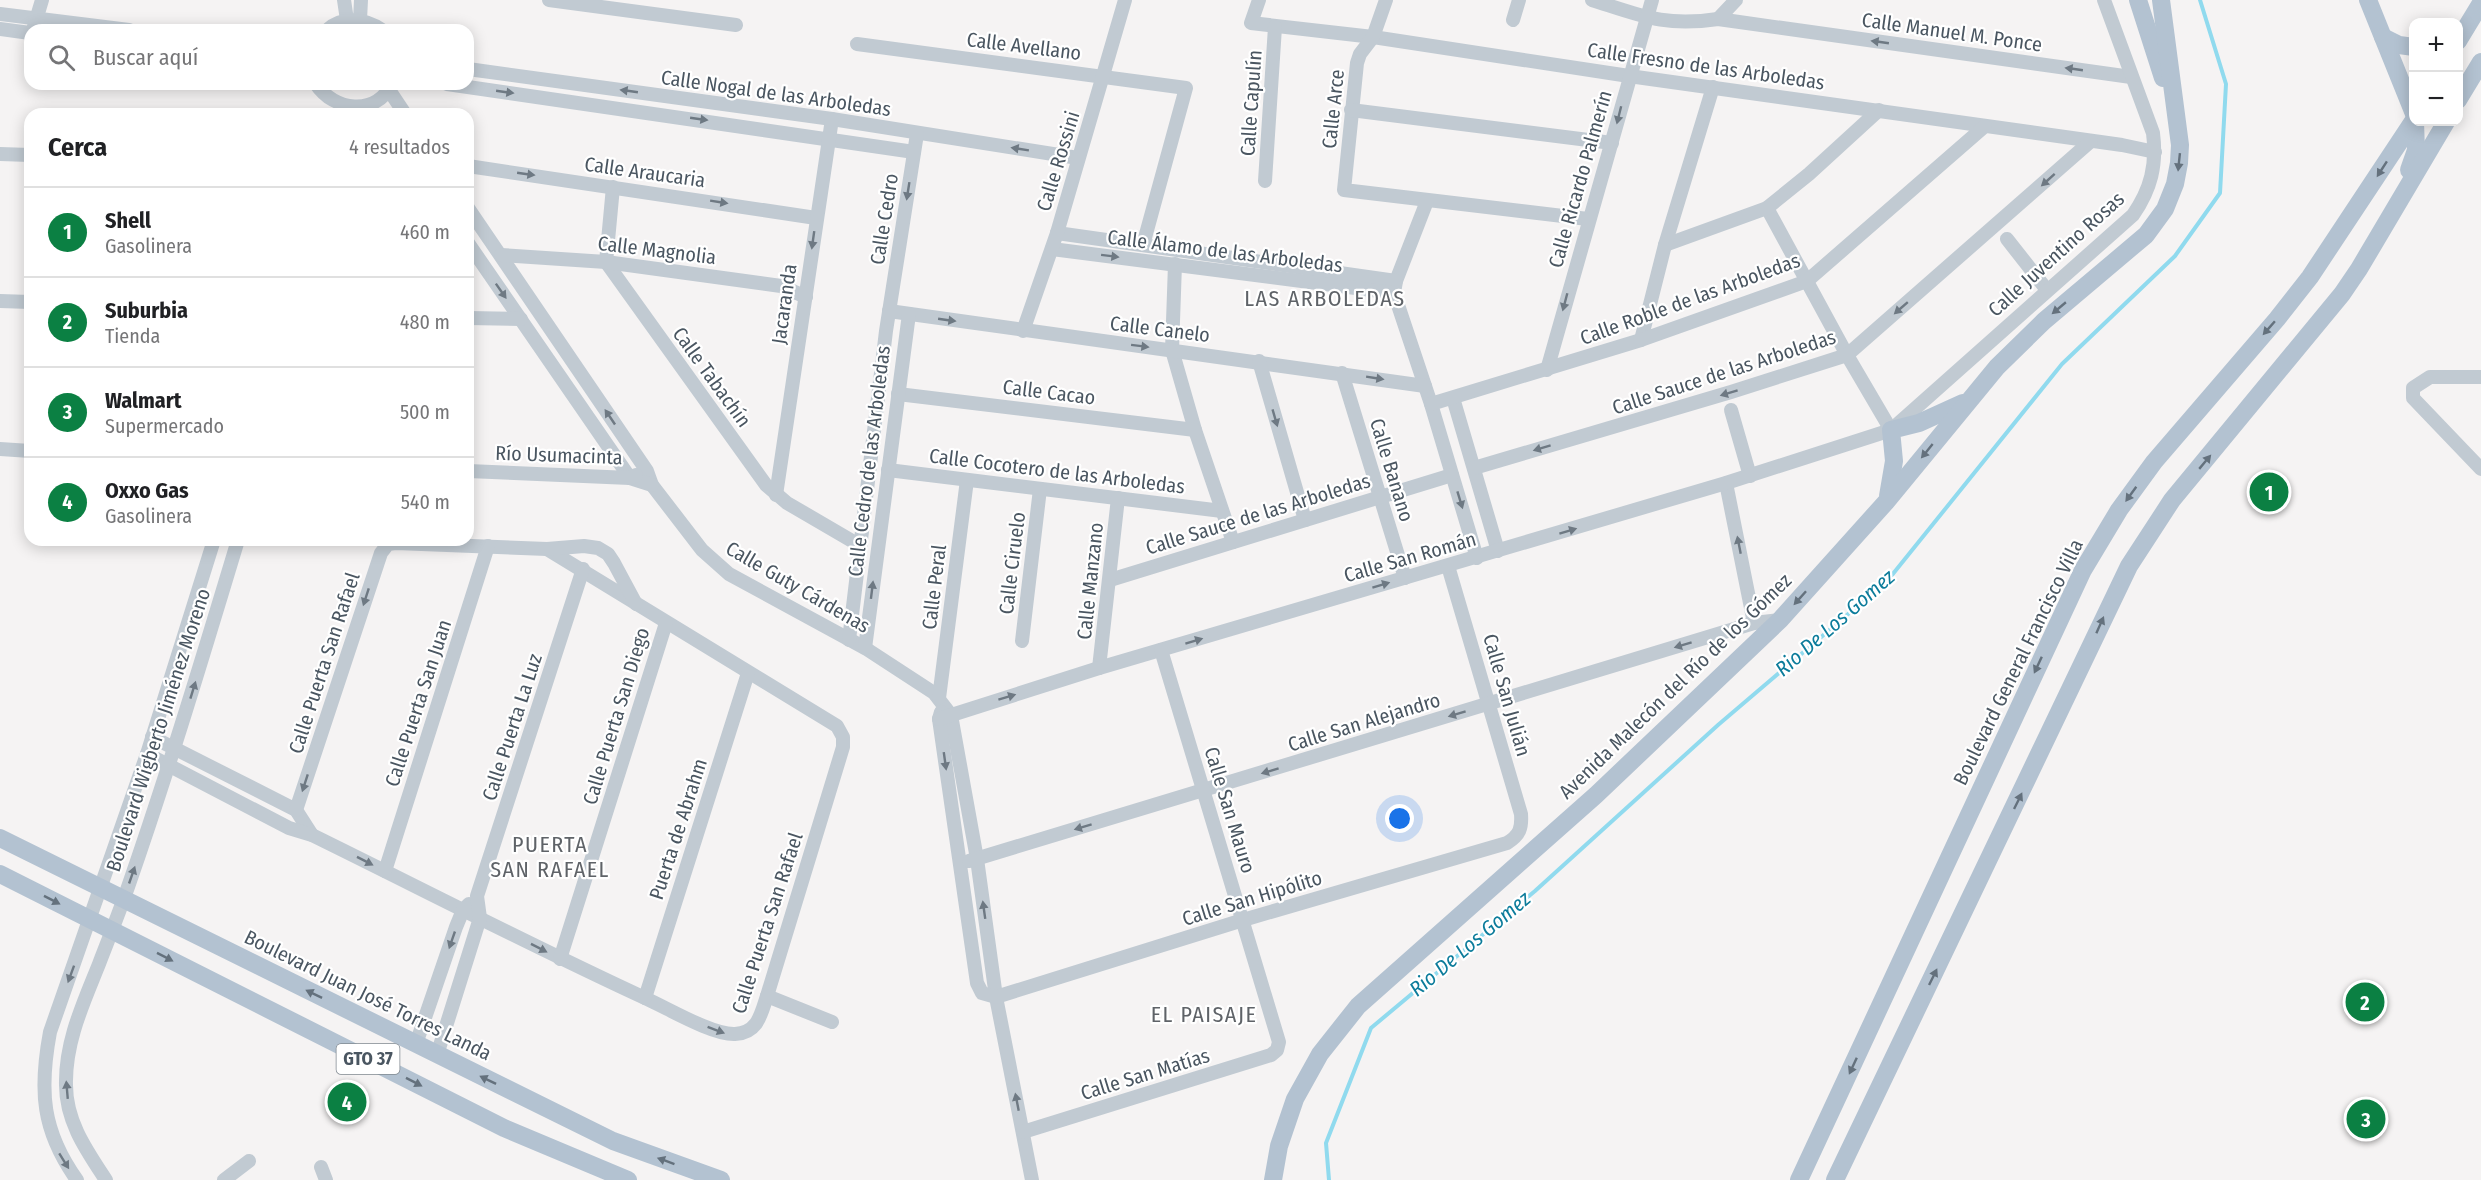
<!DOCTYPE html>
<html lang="es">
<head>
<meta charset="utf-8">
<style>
  :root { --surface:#fff; --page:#f6f6f6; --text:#202124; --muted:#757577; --line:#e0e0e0; --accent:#0b8043 }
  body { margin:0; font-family:"Fira Sans Condensed",sans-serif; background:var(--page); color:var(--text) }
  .controls { position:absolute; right:18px; top:18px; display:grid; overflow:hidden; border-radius:12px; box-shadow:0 3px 15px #0003 }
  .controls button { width:54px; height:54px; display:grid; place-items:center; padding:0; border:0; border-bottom:2px solid var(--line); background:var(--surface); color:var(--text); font:30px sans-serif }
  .you { position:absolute; left:1400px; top:819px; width:21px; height:21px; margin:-15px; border:4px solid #fff; border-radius:50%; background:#1a73e8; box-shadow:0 0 0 9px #1a73e833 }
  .badge { display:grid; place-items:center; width:39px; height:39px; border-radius:50%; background:var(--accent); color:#fff; font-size:20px; font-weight:700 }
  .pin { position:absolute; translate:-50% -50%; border:3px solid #fff; box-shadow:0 2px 6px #0006 }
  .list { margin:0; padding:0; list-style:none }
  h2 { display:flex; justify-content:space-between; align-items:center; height:78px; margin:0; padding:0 24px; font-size:26px }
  h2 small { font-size:20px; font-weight:400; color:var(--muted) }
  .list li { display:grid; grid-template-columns:39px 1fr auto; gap:18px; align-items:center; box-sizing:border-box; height:90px; padding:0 24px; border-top:2px solid var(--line) }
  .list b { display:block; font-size:22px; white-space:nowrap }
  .list p { margin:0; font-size:20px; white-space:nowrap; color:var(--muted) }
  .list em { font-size:20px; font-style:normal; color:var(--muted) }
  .icon { flex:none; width:33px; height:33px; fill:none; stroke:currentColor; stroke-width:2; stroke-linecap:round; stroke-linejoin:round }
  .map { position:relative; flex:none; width:2481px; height:1180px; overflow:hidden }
  .search { position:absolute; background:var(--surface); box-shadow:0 3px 15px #0003; left:24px; top:24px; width:450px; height:66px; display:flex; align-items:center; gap:15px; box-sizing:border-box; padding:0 21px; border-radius:18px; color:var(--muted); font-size:22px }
  .panel { position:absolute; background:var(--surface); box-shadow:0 3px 15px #0003; left:24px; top:108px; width:450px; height:438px; border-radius:18px }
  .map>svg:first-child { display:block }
</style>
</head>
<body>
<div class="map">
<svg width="2481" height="1180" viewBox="0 0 2481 1180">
  <rect width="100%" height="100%" fill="#f5f3f3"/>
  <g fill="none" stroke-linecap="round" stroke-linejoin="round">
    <polyline stroke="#90daee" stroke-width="4" points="1329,1180 1326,1143 1371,1028 1535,891 1718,725 1888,580 2062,364 2175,256 2220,193 2226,84 2200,0"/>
    <g stroke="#c1cad2" stroke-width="14">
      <polyline points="344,0 347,20"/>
      <polyline points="549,0 736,25"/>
      <polyline points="1259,0 1251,23 1373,37 1629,76 2122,145 2155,152"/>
      <polyline points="1386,0 1373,37 1360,54 1357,63 1344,190 1588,219"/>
      <path d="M 1592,0 C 1642,16 1665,27 1718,19 L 2131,77"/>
      <polyline points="0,14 129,30"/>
      <polyline points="1718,19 1736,0"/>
      <polyline points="360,20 361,0"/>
      <polyline points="1513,20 1519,0"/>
      <polyline points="0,29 30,33"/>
      <polyline points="33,30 42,0"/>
      <path d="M 327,30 C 343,15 366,19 382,30"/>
      <polyline points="857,44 1186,88 1143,245"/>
      <polyline points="468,69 832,119 1078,158"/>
      <path d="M 316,84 C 334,111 375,117 392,84"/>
      <polyline points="447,84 914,152"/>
      <polyline points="389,90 405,114"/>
      <polyline points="1351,110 1612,143"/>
      <polyline points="0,154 30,155"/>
      <polyline points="468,166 816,218"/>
      <polyline points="1265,181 1275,27"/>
      <polyline points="613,187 606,262 766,485 787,503 859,545"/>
      <polyline points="1427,201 1396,281 1394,293 1431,404 1477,558"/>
      <polyline points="468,208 647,471 652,485 702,550 729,574 865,648 934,693 951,715 977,859 996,997 1032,1180"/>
      <polyline points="1767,208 1847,355 1891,430"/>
      <polyline points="1057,233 1396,281"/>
      <polyline points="2007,239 2047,290"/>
      <polyline points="468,243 630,478 652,485"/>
      <polyline points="1665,245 1767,208 1809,174 1879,110"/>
      <polyline points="1052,249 1394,293"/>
      <polyline points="501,255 606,262 781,286 806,297"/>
      <polyline points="1175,264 1172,350 1195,430 1233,542"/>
      <polyline points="0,301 30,302"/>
      <polyline points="889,311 1425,386"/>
      <polyline points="468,318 521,319"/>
      <polyline points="1023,331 1057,233 1125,0"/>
      <polyline points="1641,340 1665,245 1713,87"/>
      <polyline points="1259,361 1305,520"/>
      <polyline points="1547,370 1652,0"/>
      <polyline points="1342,373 1405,578"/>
      <polyline points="2481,377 2430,377 2413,388 2413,398 2481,469"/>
      <polyline points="898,394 1195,430"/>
      <polyline points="1453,398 1498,551"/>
      <polyline points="1431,404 1641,340 1807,281 1985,126"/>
      <polyline points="1731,410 1750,476"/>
      <polyline points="0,449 30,451"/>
      <polyline points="1474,468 1731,392 1847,355 2091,141"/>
      <polyline points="888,470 1222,511"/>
      <polyline points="468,471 630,478 636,475"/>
      <polyline points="1726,483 1754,623"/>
      <polyline points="776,495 832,119"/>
      <polyline points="1110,580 1452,475"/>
      <polyline points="849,640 886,331 917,134"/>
      <polyline points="1022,641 1040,489"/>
      <polyline points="865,648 909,314"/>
      <polyline points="1099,668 1118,498"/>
      <polyline points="939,698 967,480"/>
      <path d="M 941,712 L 939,719 L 977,983 L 982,993 L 996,997 L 1243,920 L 1507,843 C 1520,835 1522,828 1521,814 L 1448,566"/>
      <path d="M 939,719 L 1099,668 L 1726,483 L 1891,430 L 2133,215 C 2151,189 2157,165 2153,133 L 2104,0"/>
      <polyline points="152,737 296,810 312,835"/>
      <path d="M 147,754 L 289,828 L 312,835 C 424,890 534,947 647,999 C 669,1009 713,1035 735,1034 C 758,1033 761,1014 767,996 L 843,747 L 843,737 L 837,726 L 547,549"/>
      <polyline points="296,810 381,553 388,544 396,543 547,549 584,546 598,548 608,554 614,563 636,604"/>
      <polyline points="969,861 1754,623 1780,620"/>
      <polyline points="385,871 488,546"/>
      <polyline points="560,959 666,623"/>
      <polyline points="767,996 832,1022"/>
      <polyline points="645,998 748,673"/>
      <polyline points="416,1044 456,927 463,910 469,904"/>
      <polyline points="437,1055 480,918 477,896 583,569"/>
      <polyline points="1023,1132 1271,1055 1277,1050 1279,1042 1161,650"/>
      <polyline points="321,1167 326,1180"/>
      <path d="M 77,1180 C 42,1131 39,1091 50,1032 L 147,754 L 214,540"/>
      <path d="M 106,1180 C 87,1151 66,1122 66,1085 C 65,1042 83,1004 99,964 C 109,938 119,913 128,887 C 168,772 203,656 238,540"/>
      <polyline points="224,1180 249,1161"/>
    </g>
    <g stroke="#b3c2d1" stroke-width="18">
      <polyline points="2138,0 2163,78"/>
      <polyline points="2368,0 2414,114"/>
      <polyline points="2383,37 2399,45 2414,47"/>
      <polyline points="2458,41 2481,3"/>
      <polyline points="2458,100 2481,62"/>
      <polyline points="2409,170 2416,150 2415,122"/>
      <polyline points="1888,496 1894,461 1891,430 1919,423 1963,403"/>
      <polyline points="0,838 613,1141 721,1180"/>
      <polyline points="0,874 504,1128 628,1180"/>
      <polyline points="1273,1180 1279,1146 1295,1099 1320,1054 1358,1006 1596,795 1780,620 1886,502 1997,367 2044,321 2146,235 2165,209 2175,184 2179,163 2180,145 2161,0"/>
      <polyline points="1799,1180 2083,570 2119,510 2154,462 2277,319 2310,277 2414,120"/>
      <polyline points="1835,1180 2129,566 2172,500 2342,294 2359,269 2446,122"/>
    </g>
  </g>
  <defs><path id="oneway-solid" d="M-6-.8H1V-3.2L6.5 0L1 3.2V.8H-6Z" transform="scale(1.5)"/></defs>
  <g fill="#6e7983">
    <use href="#oneway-solid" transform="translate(1880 42) rotate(-172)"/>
    <use href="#oneway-solid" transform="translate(2074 69) rotate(-172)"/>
    <use href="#oneway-solid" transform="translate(629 91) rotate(-172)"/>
    <use href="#oneway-solid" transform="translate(505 92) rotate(8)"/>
    <use href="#oneway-solid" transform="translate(1619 115) rotate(104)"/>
    <use href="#oneway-solid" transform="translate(699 119) rotate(8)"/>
    <use href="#oneway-solid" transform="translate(1020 149) rotate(-171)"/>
    <use href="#oneway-solid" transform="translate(526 174) rotate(8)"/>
    <use href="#oneway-solid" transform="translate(2048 180) rotate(138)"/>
    <use href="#oneway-solid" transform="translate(908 191) rotate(99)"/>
    <use href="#oneway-solid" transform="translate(719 202) rotate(9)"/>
    <use href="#oneway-solid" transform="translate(813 240) rotate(98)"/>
    <use href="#oneway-solid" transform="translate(1110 256) rotate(7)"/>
    <use href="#oneway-solid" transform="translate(501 291) rotate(55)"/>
    <use href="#oneway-solid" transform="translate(1565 302) rotate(105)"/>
    <use href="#oneway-solid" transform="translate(1901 308) rotate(139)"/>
    <use href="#oneway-solid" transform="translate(947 320) rotate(8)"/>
    <use href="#oneway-solid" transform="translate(1140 346) rotate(7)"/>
    <use href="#oneway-solid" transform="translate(1375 378) rotate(9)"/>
    <use href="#oneway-solid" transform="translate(1729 393) rotate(163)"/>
    <use href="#oneway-solid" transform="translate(610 417) rotate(-124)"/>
    <use href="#oneway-solid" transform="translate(1275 418) rotate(74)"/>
    <use href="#oneway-solid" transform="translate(1542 448) rotate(163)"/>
    <use href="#oneway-solid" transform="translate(1460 500) rotate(73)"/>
    <use href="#oneway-solid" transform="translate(1568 531) rotate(-17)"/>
    <use href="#oneway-solid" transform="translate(1739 545) rotate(-101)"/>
    <use href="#oneway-solid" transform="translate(1381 585) rotate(-17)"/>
    <use href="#oneway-solid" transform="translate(872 590) rotate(-83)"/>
    <use href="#oneway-solid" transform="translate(366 597) rotate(108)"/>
    <use href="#oneway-solid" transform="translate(1194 641) rotate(-17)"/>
    <use href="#oneway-solid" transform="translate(1683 645) rotate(163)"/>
    <use href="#oneway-solid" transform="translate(193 690) rotate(-73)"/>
    <use href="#oneway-solid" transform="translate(1007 697) rotate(-17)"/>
    <use href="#oneway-solid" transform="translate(1457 714) rotate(163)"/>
    <use href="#oneway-solid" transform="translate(945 761) rotate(82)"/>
    <use href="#oneway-solid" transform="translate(1270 771) rotate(163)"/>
    <use href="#oneway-solid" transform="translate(305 783) rotate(108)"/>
    <use href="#oneway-solid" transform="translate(1083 827) rotate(163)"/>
    <use href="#oneway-solid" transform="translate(365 861) rotate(27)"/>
    <use href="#oneway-solid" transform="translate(132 875) rotate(-71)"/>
    <use href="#oneway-solid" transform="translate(984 910) rotate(-98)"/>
    <use href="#oneway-solid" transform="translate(452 940) rotate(109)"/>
    <use href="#oneway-solid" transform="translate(539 948) rotate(27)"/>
    <use href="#oneway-solid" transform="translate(71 974) rotate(110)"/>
    <use href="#oneway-solid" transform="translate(716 1030) rotate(21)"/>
    <use href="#oneway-solid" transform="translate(67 1090) rotate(-95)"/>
    <use href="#oneway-solid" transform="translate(1017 1102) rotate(-101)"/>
    <use href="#oneway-solid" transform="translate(64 1161) rotate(58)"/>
  </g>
  <g fill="#64717d">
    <use href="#oneway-solid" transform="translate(2179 162) rotate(96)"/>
    <use href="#oneway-solid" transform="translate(2382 169) rotate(123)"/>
    <use href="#oneway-solid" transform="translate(2059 308) rotate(140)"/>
    <use href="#oneway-solid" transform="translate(2269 328) rotate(131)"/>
    <use href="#oneway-solid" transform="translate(1927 451) rotate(129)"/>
    <use href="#oneway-solid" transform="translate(2205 462) rotate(-50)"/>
    <use href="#oneway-solid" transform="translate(2131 494) rotate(126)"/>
    <use href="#oneway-solid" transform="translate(1800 598) rotate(132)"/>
    <use href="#oneway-solid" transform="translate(2100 625) rotate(-66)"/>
    <use href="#oneway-solid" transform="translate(2038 665) rotate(115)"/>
    <use href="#oneway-solid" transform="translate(2018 801) rotate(-64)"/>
    <use href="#oneway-solid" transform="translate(52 900) rotate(27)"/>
    <use href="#oneway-solid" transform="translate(165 957) rotate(27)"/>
    <use href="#oneway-solid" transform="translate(1933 977) rotate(-64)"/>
    <use href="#oneway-solid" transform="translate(314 994) rotate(-154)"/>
    <use href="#oneway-solid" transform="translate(1853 1066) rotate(115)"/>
    <use href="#oneway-solid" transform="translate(488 1080) rotate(-154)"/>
    <use href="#oneway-solid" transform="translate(414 1082) rotate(27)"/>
    <use href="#oneway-solid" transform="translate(666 1161) rotate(-160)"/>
  </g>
  <g text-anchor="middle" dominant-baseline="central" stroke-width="4.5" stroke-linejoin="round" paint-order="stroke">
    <rect fill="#fff" stroke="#808990" stroke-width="1.5" x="336.5" y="1044" width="63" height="30" rx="4.5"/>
    <g font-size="18" font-weight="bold" fill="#4a5661">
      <text x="368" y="1059">GTO 37</text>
    </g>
    <g font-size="20" fill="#4a5661" stroke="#fff">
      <text transform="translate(1952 32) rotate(8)">Calle Manuel M. Ponce</text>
      <text transform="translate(1024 46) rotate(7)">Calle Avellano</text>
      <text transform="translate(1706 66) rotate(8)">Calle Fresno de las Arboledas</text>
      <text transform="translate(776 93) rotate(8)">Calle Nogal de las Arboledas</text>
      <text transform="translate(1251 103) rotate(-86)">Calle Capulín</text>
      <text transform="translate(1333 109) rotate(-84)">Calle Arce</text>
      <text transform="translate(1058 161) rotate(-73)">Calle Rossini</text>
      <text transform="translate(645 172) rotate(8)">Calle Araucaria</text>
      <text transform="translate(1580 179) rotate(-74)">Calle Ricardo Palmerín</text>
      <text transform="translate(884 219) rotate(-81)">Calle Cedro</text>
      <text transform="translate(657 250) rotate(7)">Calle Magnolia</text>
      <text transform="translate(1225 251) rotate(7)">Calle Álamo de las Arboledas</text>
      <text transform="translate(2056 254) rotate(-42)">Calle Juventino Rosas</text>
      <text transform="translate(1690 299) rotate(-20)">Calle Roble de las Arboledas</text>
      <text transform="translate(784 304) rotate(-82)">Jacaranda</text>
      <text transform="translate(1160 329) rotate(7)">Calle Canelo</text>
      <text transform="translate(1724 372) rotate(-18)">Calle Sauce de las Arboledas</text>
      <text transform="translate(712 377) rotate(54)">Calle Tabachín</text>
      <text transform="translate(1049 392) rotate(7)">Calle Cacao</text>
      <text transform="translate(559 455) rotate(2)">Río Usumacinta</text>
      <text transform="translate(869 461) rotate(-83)">Calle Cedro de las Arboledas</text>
      <text transform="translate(1392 470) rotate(73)">Calle Banano</text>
      <text transform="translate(1057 471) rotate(7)">Calle Cocotero de las Arboledas</text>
      <text transform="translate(1258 514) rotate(-17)">Calle Sauce de las Arboledas</text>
      <text transform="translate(1410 557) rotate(-16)">Calle San Román</text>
      <text transform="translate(1012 563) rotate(-83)">Calle Ciruelo</text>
      <text transform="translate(1090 581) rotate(-84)">Calle Manzano</text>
      <text transform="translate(798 587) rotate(30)">Calle Guty Cárdenas</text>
      <text transform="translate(934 587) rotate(-83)">Calle Peral</text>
      <text transform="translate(2018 662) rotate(-64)">Boulevard General Francisco Villa</text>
      <text transform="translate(324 663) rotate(-72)">Calle Puerta San Rafael</text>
      <text transform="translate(1675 686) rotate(-44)">Avenida Malecón del Río de los Gómez</text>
      <text transform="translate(1507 695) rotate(74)">Calle San Julián</text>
      <text transform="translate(418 703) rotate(-72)">Calle Puerta San Juan</text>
      <text transform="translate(616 716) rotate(-73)">Calle Puerta San Diego</text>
      <text transform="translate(1364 722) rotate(-17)">Calle San Alejandro</text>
      <text transform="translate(512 727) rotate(-72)">Calle Puerta La Luz</text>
      <text transform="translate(158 730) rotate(-72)">Boulevard Wigberto Jiménez Moreno</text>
      <text transform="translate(1230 810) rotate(73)">Calle San Mauro</text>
      <text transform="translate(678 829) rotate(-72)">Puerta de Abrahm</text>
      <text transform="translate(1252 898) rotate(-17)">Calle San Hipólito</text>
      <text transform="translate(767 923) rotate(-72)">Calle Puerta San Rafael</text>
      <text transform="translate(368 995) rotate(26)">Boulevard Juan José Torres Landa</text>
      <text transform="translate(1145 1074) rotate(-17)">Calle San Matías</text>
    </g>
    <g font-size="21" font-style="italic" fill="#0c7c9b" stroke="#fff">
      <text transform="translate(1835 623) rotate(-41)">Rio De Los Gomez</text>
      <text transform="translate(1470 944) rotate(-40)">Rio De Los Gomez</text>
    </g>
    <g font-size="22" letter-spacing="1.5" fill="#5f6368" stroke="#fff">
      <text x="1325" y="298">LAS ARBOLEDAS</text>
      <text x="550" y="844">PUERTA<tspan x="550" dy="25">SAN RAFAEL</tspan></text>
      <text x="1204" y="1014">EL PAISAJE</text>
    </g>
  </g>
</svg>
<div class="controls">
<button>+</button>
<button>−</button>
</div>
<div class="you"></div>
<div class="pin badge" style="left:2269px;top:492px">1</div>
<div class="pin badge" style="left:2365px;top:1002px">2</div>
<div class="pin badge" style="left:2366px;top:1119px">3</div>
<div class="pin badge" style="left:347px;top:1102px">4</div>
<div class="search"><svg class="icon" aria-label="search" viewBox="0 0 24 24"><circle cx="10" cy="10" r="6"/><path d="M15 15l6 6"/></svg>Buscar aquí</div>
<section class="panel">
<h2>Cerca<small>4 resultados</small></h2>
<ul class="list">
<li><span class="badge">1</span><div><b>Shell</b><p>Gasolinera</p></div><em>460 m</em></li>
<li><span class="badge">2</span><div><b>Suburbia</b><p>Tienda</p></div><em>480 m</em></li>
<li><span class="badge">3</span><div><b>Walmart</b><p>Supermercado</p></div><em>500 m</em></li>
<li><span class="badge">4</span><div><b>Oxxo Gas</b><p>Gasolinera</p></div><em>540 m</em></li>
</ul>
</section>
</div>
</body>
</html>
